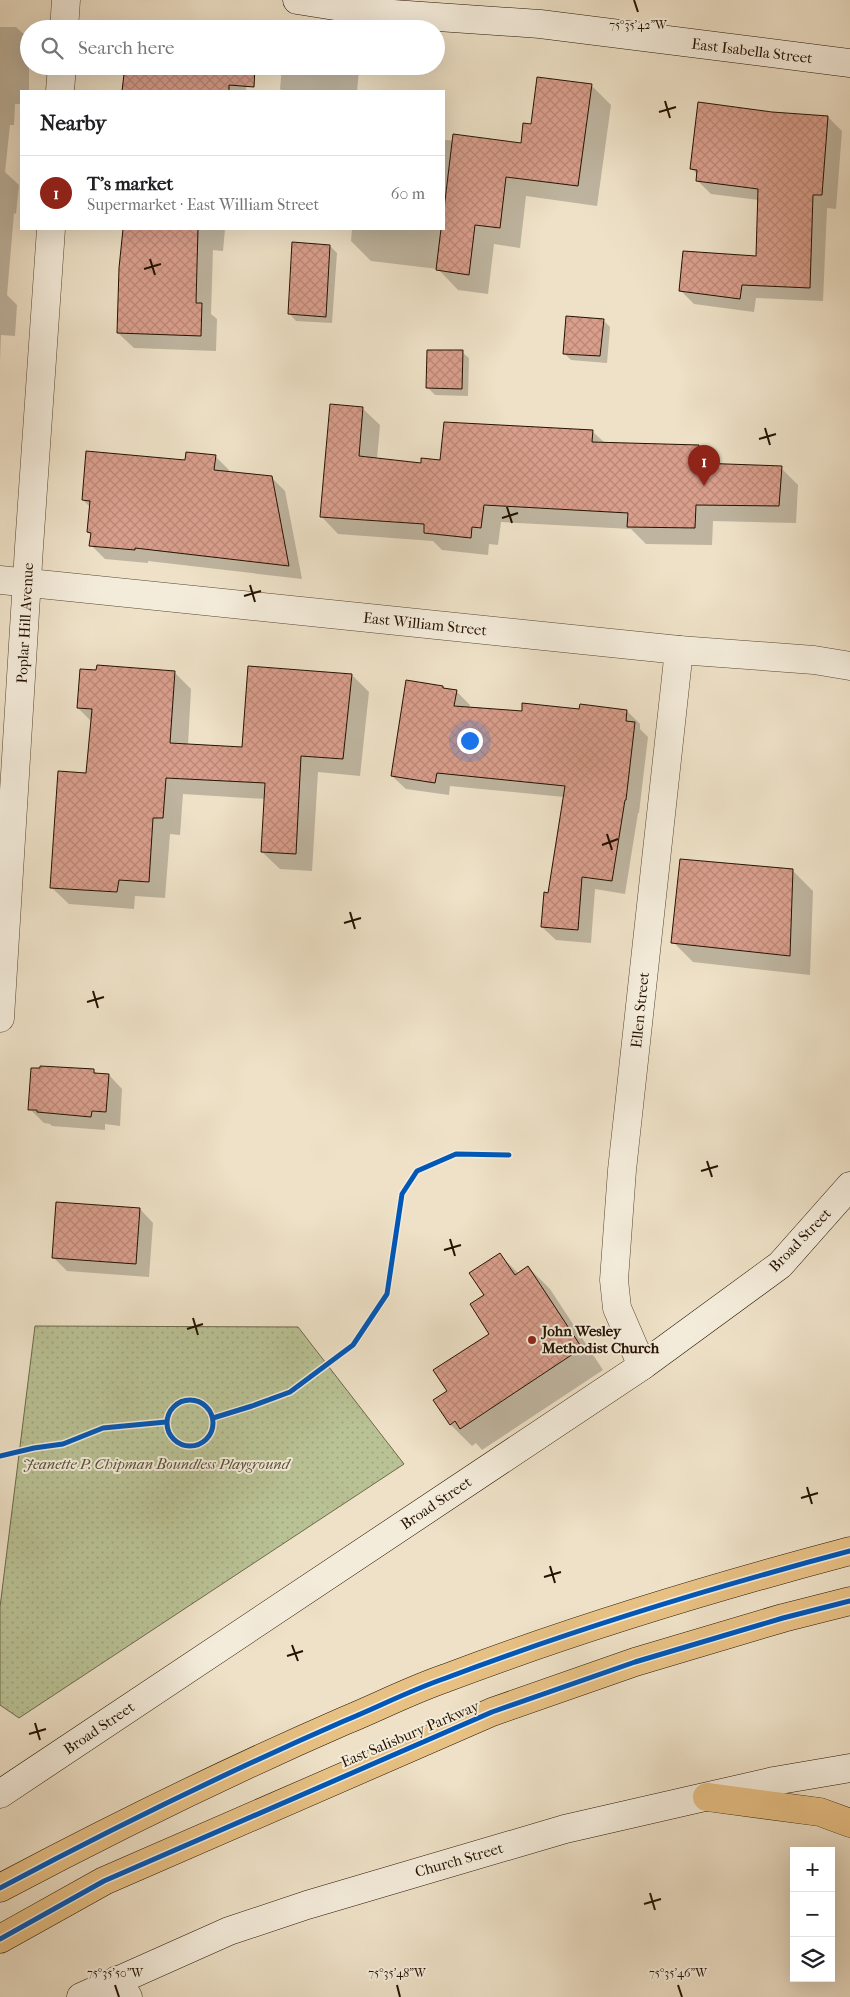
<!DOCTYPE html>
<html lang="en">
<head>
<meta charset="utf-8">
<style>
  :root { --surface:#fff; --page:#f6f6f6; --text:#202124; --muted:#757577; --line:#e0e0e0; --accent:#8f2418 }
  body { margin:0; font-family:"IM FELL French Canon",serif; background:var(--page); color:var(--text) }
  .controls { position:absolute; right:15px; bottom:15px; display:grid; overflow:hidden; border-radius:0px; box-shadow:0 5px 20px #0002 }
  .controls button { width:45px; height:45px; display:grid; place-items:center; padding:0; border:0; border-bottom:1px solid var(--line); background:var(--surface); color:var(--text); font:25px sans-serif }
  .you { position:absolute; left:469px; top:740px; width:18px; height:18px; margin:-12px; border:4px solid #fff; border-radius:50%; background:#1a73e8; box-shadow:0 0 0 8px #1a73e833 }
  .badge { display:grid; place-items:center; width:32px; height:32px; border-radius:50%; background:var(--accent); color:#fff; font-size:16px; font-weight:700 }
  .pin { position:absolute; translate:-50% -41px; filter:drop-shadow(0 1px 2px #0008) }
  .pin::after { content:''; position:absolute; top:26px; width:18px; height:15px; background:inherit; clip-path:polygon(0 0,100% 0,50% 100%) }
  .list { margin:0; padding:0; list-style:none }
  h2 { display:flex; justify-content:space-between; align-items:center; height:65px; margin:0; padding:0 20px; font-size:21px }
  h2 small { font-size:16px; font-weight:400; color:var(--muted) }
  .list li { display:grid; grid-template-columns:32px 1fr auto; gap:15px; align-items:center; box-sizing:border-box; height:75px; padding:0 20px; border-top:1px solid var(--line) }
  .list b { display:block; font-size:19px; white-space:nowrap }
  .list p { margin:0; font-size:16px; white-space:nowrap; color:var(--muted) }
  .list em { font-size:16px; font-style:normal; color:var(--muted) }
  .icon { flex:none; width:28px; height:28px; fill:none; stroke:currentColor; stroke-width:2; stroke-linecap:round; stroke-linejoin:round }
  .map { position:relative; flex:none; width:850px; height:1997px; overflow:hidden }
  .search { position:absolute; background:var(--surface); box-shadow:0 5px 20px #0002; left:20px; top:20px; width:425px; height:55px; display:flex; align-items:center; gap:12px; box-sizing:border-box; padding:0 18px; border-radius:28px; color:var(--muted); font-size:19px }
  .panel { position:absolute; background:var(--surface); box-shadow:0 5px 20px #0002; left:20px; top:90px; width:425px; height:140px; border-radius:0px }
  .map>svg:first-child { display:block }
</style>
</head>
<body>
<div class="map">
<svg width="850" height="1997" viewBox="0 0 850 1997">
  <defs>
    <pattern id="park-dots" width="8" height="8" patternUnits="userSpaceOnUse" patternTransform="scale(1.25)"><rect width="8" height="8" fill="#b9c295"/><path d="M2 2h.1M6 6h.1" fill="none" stroke="#9fa67f" stroke-width="1.8" stroke-linecap="round"/></pattern>
    <pattern id="building-cross-hatch" width="8" height="8" patternUnits="userSpaceOnUse" patternTransform="scale(1.25)"><rect width="8" height="8" fill="#d99e8c"/><path d="M0 0l8 8M0 8l8-8" fill="none" stroke="#ba8777"/></pattern>
  </defs>
  <rect width="100%" height="100%" fill="#eee1c7"/>
  <filter id="stains"><feTurbulence type="fractalNoise" baseFrequency=".004" numOctaves="4"/><feColorMatrix values="0 0 0 0 .2 0 0 0 0 .09 0 0 0 0 .02 0 0 0 .5 -.17"/></filter>
  <radialGradient id="worn" r=".72"><stop offset=".6" stop-color="#630" stop-opacity="0"/><stop offset="1" stop-color="#630" stop-opacity=".3"/></radialGradient>
  <polygon fill="url(#park-dots)" stroke="#6e6a4b" points="35,1326 298,1327 404,1464 19,1718 0,1705 0,1607"/>
  <g fill="#0003">
    <polygon points="0,27 16,27 29,39 29,91 21,91 21,104 15,104 14,125 10,125 5,172 19,185 16,214 14,213 7,295 17,305 15,336 1,335 0,361"/>
    <polygon points="126,66 247,77 246,91 123,91"/>
    <polygon points="282,66 355,66 359,70 357,91 283,91 280,89"/>
    <polygon points="591,85 611,105 597,206 526,196 520,248 494,244 488,294 458,290 438,269 371,261 351,241 352,229 444,229 444,140 522,144 532,125"/>
    <polygon points="772,113 828,117 842,131 836,209 827,208 823,301 756,298 754,312 694,304 680,290 757,257 759,200 711,194 697,180 698,175 691,168"/>
    <polygon points="124,229 225,229 223,251 213,250 211,314 217,319 216,351 134,348 118,333 121,268"/>
    <polygon points="330,246 337,253 332,323 296,321 290,314"/>
    <polygon points="603,320 610,327 607,363 571,360 564,353"/>
    <polygon points="462,352 469,358 468,396 435,395 428,388"/>
    <polygon points="362,408 380,425 377,459 422,464 441,462 592,431 605,443 699,446 716,465 781,468 798,485 796,523 713,521 712,545 646,544 631,529 501,522 498,545 489,544 488,555 442,550 433,541 338,534 321,516"/>
    <polygon points="215,456 229,470 229,473 271,477 285,491 302,579 148,561 148,563 105,559 91,545 92,535 88,532 90,507 83,500 186,461"/>
    <polygon points="174,672 191,689 188,745 243,749 352,675 369,692 360,776 318,772 312,871 280,869 262,852 266,799 183,794 180,835 170,834 165,898 135,896 134,909 69,904 51,887 88,774 92,722 78,708"/>
    <polygon points="443,687 445,689 456,691 470,705 469,708 523,713 627,711 640,724 640,729 648,737 639,813 638,813 625,894 595,889 591,943 556,940 542,927 564,797 450,786 449,795 406,789 392,776"/>
    <polygon points="793,871 813,891 810,975 693,962 673,942"/>
    <polygon points="93,1070 97,1074 109,1075 122,1089 120,1126 105,1124 105,1130 52,1126 50,1124 44,1123 30,1109"/>
    <polygon points="140,1209 153,1223 149,1277 67,1271 53,1257"/>
    <polygon points="500,1255 519,1274 528,1267 550,1289 603,1370 482,1450 476,1443 472,1446 450,1424 448,1391 491,1334 485,1295"/>
  </g>
  <g fill="url(#building-cross-hatch)" stroke="#241201">
    <polygon points="125,66 255,66 254,87 229,85 229,91 122,91"/>
    <polygon points="537,77 592,84 578,186 506,177 500,228 475,225 469,275 436,270 441,229 444,229 444,209 453,134 521,143 523,123 531,124"/>
    <polygon points="698,102 772,112 828,116 822,195 813,195 810,288 742,285 740,299 679,291 683,251 756,256 758,189 696,181 697,170 690,169"/>
    <polygon points="123,229 198,229 196,303 202,303 201,336 117,333 119,268"/>
    <polygon points="292,242 330,245 326,317 288,314"/>
    <polygon points="566,316 604,319 600,356 563,354"/>
    <polygon points="427,350 463,350 462,389 426,388"/>
    <polygon points="330,404 363,407 359,456 421,463 421,458 440,460 444,422 593,430 592,442 699,445 699,463 782,466 779,506 696,505 695,528 627,527 628,513 484,505 481,528 472,527 471,538 424,533 424,524 320,517"/>
    <polygon points="86,451 185,460 186,452 216,455 214,470 272,476 289,566 135,548 135,550 89,546 91,533 87,532 90,501 82,500"/>
    <polygon points="97,665 175,671 170,743 242,747 248,666 352,674 343,759 301,756 296,854 261,852 265,783 166,778 163,818 153,818 149,882 119,880 117,892 50,888 58,771 86,773 92,709 77,708 80,669 96,670"/>
    <polygon points="406,680 443,686 443,688 457,690 454,706 522,711 522,703 579,709 580,704 627,710 626,721 635,722 626,800 625,800 612,881 582,877 578,930 541,927 544,892 548,893 565,786 437,773 435,783 391,776"/>
    <polygon points="680,859 793,869 790,956 671,943"/>
    <polygon points="40,1066 94,1069 94,1073 109,1074 106,1112 92,1111 91,1117 37,1112 37,1110 28,1110 31,1068 40,1068"/>
    <polygon points="56,1202 140,1208 136,1264 52,1258"/>
    <polygon points="500,1253 515,1275 528,1266 582,1348 460,1429 455,1421 450,1425 433,1400 447,1391 433,1370 489,1334 470,1304 484,1295 469,1273"/>
  </g>
  <g fill="none" stroke-linecap="round" stroke-linejoin="round">
    <defs>
      <g id="street">
        <polyline points="64,29 66,0"/>
        <polyline points="60,91 62,66"/>
        <polyline points="0,580 679,650 814,660 850,666"/>
        <polyline points="0,1018 29,547 51,229"/>
        <polyline points="642,1366 617,1308 614,1280 622,1170 679,650"/>
        <polyline points="117,1980 128,1997"/>
      </g>
      <g id="secondary">
        <polyline points="297,0 379,13 540,24 850,63"/>
        <polyline points="0,1794 642,1366 780,1265 850,1186"/>
        <polyline points="81,1997 229,1931 307,1905 565,1829 774,1781 850,1768"/>
      </g>
      <g id="primary">
        <polyline points="707,1797 820,1812 850,1823"/>
        <path d="M 0,1888 C 113,1828 227,1772 344,1721 C 378,1707 411,1690 446,1678 C 578,1628 714,1587 850,1551"/>
        <polyline points="0,1939 104,1881 492,1712 635,1662 783,1618 850,1601"/>
      </g>
    </defs>
    <use href="#street" stroke="#564632" stroke-width="29"/>
    <use href="#secondary" stroke="#241201" stroke-width="29"/>
    <use href="#primary" stroke="#241201" stroke-width="29"/>
    <use href="#street" stroke="#f4ecdb" stroke-width="28"/>
    <use href="#secondary" stroke="#f4ecdb" stroke-width="28"/>
    <use href="#primary" stroke="#e7c084" stroke-width="28"/>
    <defs>
      <g id="cycleway">
        <circle cx="190" cy="1423" r="23"/>
        <polyline points="213,1418 252,1406 290,1392 353,1345 387,1294 402,1194 417,1171 456,1154 509,1155"/>
        <polyline points="0,1456 34,1448 63,1444 103,1428 166,1422"/>
        <path d="M 0,1888 C 113,1828 227,1772 344,1721 C 378,1707 411,1690 446,1678 C 578,1628 714,1587 850,1551"/>
        <polyline points="0,1939 104,1881 492,1712 635,1662 783,1618 850,1601"/>
      </g>
    </defs>
    <use href="#cycleway" stroke="#f4ecdb" stroke-width="8"/>
    <use href="#cycleway" stroke="#0057b8" stroke-width="5"/>
  </g>
  <path fill="none" stroke="#241201" stroke-width="2" d="M 634,0 L 638,12M 665,101 L 670,118M 659,112 L 676,107M 150,259 L 155,275M 144,269 L 161,264M 765,428 L 770,445M 759,439 L 776,434M 507,507 L 512,523M 502,518 L 518,513M 250,585 L 255,602M 244,596 L 261,591M 607,834 L 612,850M 602,845 L 618,839M 350,912 L 355,929M 344,923 L 361,918M 93,991 L 98,1008M 87,1002 L 104,997M 707,1161 L 712,1177M 701,1171 L 718,1166M 450,1239 L 455,1256M 444,1250 L 461,1245M 193,1318 L 198,1335M 187,1329 L 203,1324M 807,1487 L 812,1504M 801,1498 L 818,1493M 550,1566 L 555,1583M 544,1577 L 561,1572M 292,1645 L 298,1661M 287,1656 L 303,1651M 35,1723 L 40,1740M 29,1734 L 46,1729M 650,1893 L 655,1910M 644,1904 L 661,1899M 115,1985 L 119,1997M 397,1985 L 400,1997M 678,1985 L 682,1997"/>
  <circle fill="#8f2418" stroke="#f4ecdb" stroke-width="2" cx="532" cy="1340" r="5"/>
  <g text-anchor="middle" dominant-baseline="central" stroke-width="4" stroke-linejoin="round" paint-order="stroke">
    <g font-size="15" fill="#241201" stroke="#f4ecdb">
      <text transform="translate(752 51) rotate(7)">East Isabella Street</text>
      <text transform="translate(25 623) rotate(-87)">Poplar Hill Avenue</text>
      <text transform="translate(425 624) rotate(6)">East William Street</text>
      <text transform="translate(640 1010) rotate(-84)">Ellen Street</text>
      <text transform="translate(800 1240) rotate(-46)">Broad Street</text>
      <text transform="translate(436 1503) rotate(-34)">Broad Street</text>
      <text transform="translate(99 1728) rotate(-34)">Broad Street</text>
      <text transform="translate(410 1734) rotate(-23)">East Salisbury Parkway</text>
      <text transform="translate(459 1860) rotate(-16)">Church Street</text>
    </g>
    <g font-size="15" font-weight="bold" fill="#241201" stroke="#f4ecdb" text-anchor="start">
      <text x="542" y="1331">John Wesley<tspan x="542" dy="17">Methodist Church</tspan></text>
    </g>
    <g font-size="15" font-style="italic" fill="#585035" stroke="#f4ecdb">
      <text x="156" y="1464">Jeanette P. Chipman Boundless Playground</text>
    </g>
  </g>
  <g font-size="12" text-anchor="middle" fill="#241201" stroke="#f4ecdb" stroke-width="4" stroke-linejoin="round" paint-order="stroke">
    <text x="638" y="29">75°35'42"W</text>
    <text x="115" y="1977">75°35'50"W</text>
    <text x="397" y="1977">75°35'48"W</text>
    <text x="678" y="1977">75°35'46"W</text>
  </g>
  <rect width="100%" height="100%" filter="url(#stains)"/>
  <rect width="100%" height="100%" fill="url(#worn)"/>
</svg>
<div class="controls">
<button>+</button>
<button>−</button>
<button><svg class="icon" aria-label="layers" viewBox="0 0 24 24"><path d="M12 4l9 5-9 5-9-5zM3 14l9 5 9-5"/></svg></button>
</div>
<div class="you"></div>
<div class="pin badge" style="left:704px;top:486px">1</div>
<div class="search"><svg class="icon" aria-label="search" viewBox="0 0 24 24"><circle cx="10" cy="10" r="6"/><path d="M15 15l6 6"/></svg>Search here</div>
<section class="panel">
<h2>Nearby<small></small></h2>
<ul class="list">
<li><span class="badge">1</span><div><b>T's market</b><p>Supermarket · East William Street</p></div><em>60 m</em></li>
</ul>
</section>
</div>
</body>
</html>
